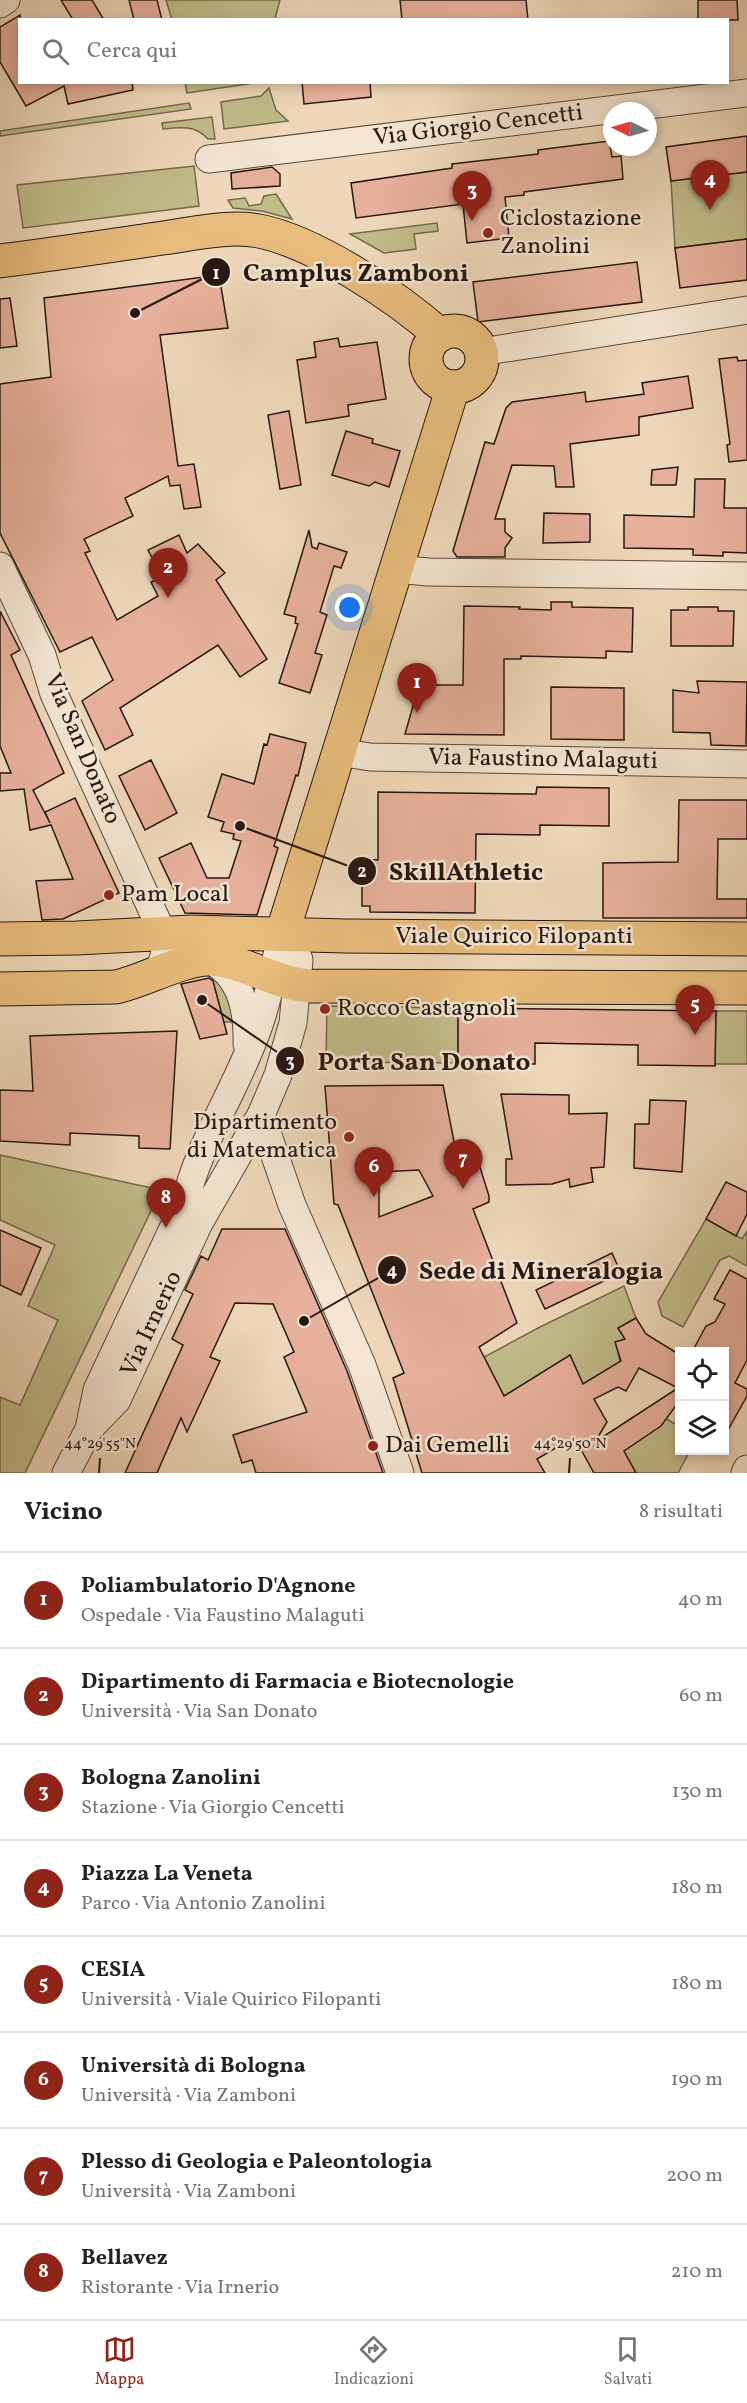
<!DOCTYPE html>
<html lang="it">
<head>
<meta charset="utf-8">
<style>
  :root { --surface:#fff; --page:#f6f6f6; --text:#202124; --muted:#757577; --line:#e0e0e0; --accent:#8f2418 }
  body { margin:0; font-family:Vollkorn,serif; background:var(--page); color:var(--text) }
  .controls { position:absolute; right:18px; bottom:18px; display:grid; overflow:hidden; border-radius:0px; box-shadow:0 3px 9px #0003 }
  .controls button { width:54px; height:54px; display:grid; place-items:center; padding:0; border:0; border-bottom:2px solid var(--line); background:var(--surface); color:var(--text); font:30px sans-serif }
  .compass { position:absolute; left:603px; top:102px; width:54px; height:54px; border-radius:50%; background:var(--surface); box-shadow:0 3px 9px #0003; rotate:275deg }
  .you { position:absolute; left:350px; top:608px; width:21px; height:21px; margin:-15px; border:4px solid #fff; border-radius:50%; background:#1a73e8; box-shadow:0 0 0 9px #1a73e833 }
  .badge { display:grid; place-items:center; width:39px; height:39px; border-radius:50%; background:var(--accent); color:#fff; font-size:20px; font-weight:700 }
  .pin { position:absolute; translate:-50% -50px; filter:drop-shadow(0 2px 3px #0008) }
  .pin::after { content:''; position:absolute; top:32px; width:21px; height:18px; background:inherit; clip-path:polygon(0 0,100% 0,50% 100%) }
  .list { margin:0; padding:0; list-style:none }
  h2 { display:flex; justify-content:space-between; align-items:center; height:78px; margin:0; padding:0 24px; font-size:26px }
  h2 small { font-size:20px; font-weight:400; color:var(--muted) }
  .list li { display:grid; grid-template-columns:39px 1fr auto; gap:18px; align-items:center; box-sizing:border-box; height:96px; padding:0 24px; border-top:2px solid var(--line) }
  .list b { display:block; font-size:22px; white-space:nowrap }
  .list p { margin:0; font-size:20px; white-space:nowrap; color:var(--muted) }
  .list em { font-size:20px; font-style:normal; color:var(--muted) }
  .icon { flex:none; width:33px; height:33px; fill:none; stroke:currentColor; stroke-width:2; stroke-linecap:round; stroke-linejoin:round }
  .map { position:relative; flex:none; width:747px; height:1473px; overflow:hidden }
  .search { position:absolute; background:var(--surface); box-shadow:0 3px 9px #0003; left:18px; right:18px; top:18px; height:66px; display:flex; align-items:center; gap:15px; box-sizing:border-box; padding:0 21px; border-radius:0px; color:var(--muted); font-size:22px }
  .sheet { height:846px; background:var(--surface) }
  nav { display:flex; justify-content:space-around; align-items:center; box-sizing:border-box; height:84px; border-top:2px solid var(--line); background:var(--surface); font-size:16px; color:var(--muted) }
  nav a { display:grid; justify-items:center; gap:3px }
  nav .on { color:var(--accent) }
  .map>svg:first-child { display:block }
</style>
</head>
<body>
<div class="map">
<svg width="747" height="1473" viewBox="0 0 747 1473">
  <rect width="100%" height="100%" fill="#eed8b9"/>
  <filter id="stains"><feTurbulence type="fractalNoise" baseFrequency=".00333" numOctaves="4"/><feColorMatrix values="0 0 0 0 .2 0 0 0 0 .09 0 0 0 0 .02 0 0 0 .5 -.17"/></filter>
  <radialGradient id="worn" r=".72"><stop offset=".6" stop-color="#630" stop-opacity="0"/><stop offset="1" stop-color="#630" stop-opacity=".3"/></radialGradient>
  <g fill="#c1bc8a" stroke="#746a4e" stroke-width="1.5">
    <polygon points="166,0 280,0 275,19 172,20"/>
    <polygon points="185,83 185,82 254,83 187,93"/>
    <polygon points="269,88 276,110 288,121 224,129 221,102 261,96"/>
    <polygon points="189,103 191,109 0,136 0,131"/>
    <path d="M 212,117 L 215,139 L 208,139 C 196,125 180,127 163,129 L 162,123 Z"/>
    <polygon points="194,166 199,206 23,228 17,185"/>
    <polygon points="747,172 747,239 675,248 671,181"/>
    <polygon points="276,194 292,219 262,211 233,208 228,200 245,198 249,206 261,204 264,196"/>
    <polygon points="437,223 438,231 414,234 416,249 384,253 350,234"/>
    <polygon points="210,969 225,984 237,1022 223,1022"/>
    <polygon points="327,1006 458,1008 458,1063 326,1062"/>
    <polygon points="716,1011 747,1011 747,1064 715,1064"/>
    <polygon points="0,1155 161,1190 25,1473 0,1473 0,1397 20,1405 58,1320 28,1306 55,1245 0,1220"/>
    <polygon points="706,1219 742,1239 747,1231 747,1266 729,1256 720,1260 683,1327 662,1316 658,1302"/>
    <polygon points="624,1286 636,1318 618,1328 625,1339 616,1344 620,1362 583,1384 570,1355 504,1396 484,1357 540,1327"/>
    <polygon points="666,1419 679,1426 680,1450 690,1451 678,1473 636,1473 624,1451"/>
  </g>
  <g fill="#e7b09b" stroke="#271711" stroke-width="1.5" fill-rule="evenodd">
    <polygon points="61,0 92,0 104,20 73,20"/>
    <polygon points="129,0 157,0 162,20 134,20"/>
    <polygon points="400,0 526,0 528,20 402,20"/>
    <polygon points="698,0 737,0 738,20 698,20"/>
    <polygon points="20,15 20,82 132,82 133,90 68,104 64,86 26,106 0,62 0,27"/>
    <polygon points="302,82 370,82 371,97 304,104"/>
    <polygon points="747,136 747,172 671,181 666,147"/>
    <polygon points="609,141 612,157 621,156 623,179 524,192 524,195 505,197 509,238 467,243 463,204 356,218 351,183 452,168 452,164 538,154 538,150"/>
    <polygon points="272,167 280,174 280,186 232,189 231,173"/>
    <polygon points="747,239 747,280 680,288 675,248"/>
    <polygon points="637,262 642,302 478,322 473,282"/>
    <polygon points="219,275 228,328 160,335 178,466 194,464 201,507 184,509 180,485 170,486 168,476 125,498 133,516 84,539 90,551 85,553 117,620 158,596 151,582 162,577 148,550 179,535 187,553 198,544 225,573 216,580 267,659 240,677 218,645 120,708 133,735 105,750 82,701 113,680 92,637 60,652 0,533 0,384 51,377 44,298"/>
    <polygon points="10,298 17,346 0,348 0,299"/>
    <polygon points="338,338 340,347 377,342 386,399 348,405 349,416 306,423 297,360 316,357 314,342"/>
    <polygon points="737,357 738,361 747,360 747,460 729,462 727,445 730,444 719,359"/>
    <polygon points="688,376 693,408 639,417 639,435 570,444 574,487 556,487 554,466 512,465 495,519 505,519 505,532 512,538 505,548 505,557 457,557 453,551 485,442 494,444 506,408 512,402 585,392 586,402 644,394 642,383"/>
    <polygon points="289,411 301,485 280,489 268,415"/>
    <polygon points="346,431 373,439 372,443 400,451 389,487 375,482 369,486 332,475"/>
    <polygon points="678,467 676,485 651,485 652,470"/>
    <polygon points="695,479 725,479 724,508 747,508 747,553 723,552 723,556 693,555 693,549 624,548 624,515 694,517"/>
    <polygon points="544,513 590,514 590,542 543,543"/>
    <polygon points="309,530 312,547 317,549 319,543 347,552 341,568 334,566 320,612 327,615 315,653 322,655 310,693 279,683 298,624 295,623 296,617 284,614"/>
    <polygon points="551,602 572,602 572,607 633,608 632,652 606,651 606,658 521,656 521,659 504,659 504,735 405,734 419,685 463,685 464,606 520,607 519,609 551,610"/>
    <polygon points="688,607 718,607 718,611 734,611 733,646 671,646 671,610 688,610"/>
    <polygon points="0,611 20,650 11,655 64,773 33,790 50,823 45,812 75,798 119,893 63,919 42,920 36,881 73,879 51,825 30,830 24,789 0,791 0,773 11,773 0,746"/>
    <polygon points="697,681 747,682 746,746 711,745 710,733 673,732 673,690 699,693"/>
    <polygon points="551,687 624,688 624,740 551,739"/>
    <polygon points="270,734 306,743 298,776 296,775 274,846 278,848 257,915 185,913 159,858 191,843 207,878 229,878 241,841 233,839 234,834 221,831 224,822 208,817 222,774 254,784 264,744 267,745"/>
    <polygon points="151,760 177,813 145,830 119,776"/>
    <polygon points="537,787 609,788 609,826 540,825 540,835 476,834 475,913 370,912 370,906 362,906 362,859 378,860 378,792 536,794"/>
    <polygon points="679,800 747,800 747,839 718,839 717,899 747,899 747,918 603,918 603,863 678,862"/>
    <polygon points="209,978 213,981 227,1034 200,1039 181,984"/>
    <polygon points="458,1008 716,1011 715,1066 638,1065 638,1045 535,1043 535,1064 458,1063"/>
    <polygon points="177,1031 170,1149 139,1148 139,1136 70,1133 70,1145 0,1141 0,1090 33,1091 30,1036"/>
    <path d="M 443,1085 L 455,1147 L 474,1148 L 489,1196 L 489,1202 L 473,1209 L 517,1323 L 479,1347 L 504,1396 L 570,1355 L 583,1384 L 621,1361 L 615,1342 L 625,1339 L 618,1328 L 636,1318 L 646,1334 L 680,1355 L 680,1400 L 661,1426 L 624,1451 L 636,1473 L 594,1473 L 574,1437 L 537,1459 L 545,1473 L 422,1473 L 393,1378 L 404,1373 L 338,1205 L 334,1204 L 325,1086 ZM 419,1170 L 433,1196 L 379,1217 L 379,1172 ZM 639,1368 L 678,1388 L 595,1442 L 607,1422 L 594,1399 L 618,1387 L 626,1391 Z"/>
    <polygon points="501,1094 569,1095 569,1114 607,1113 604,1167 591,1168 593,1182 570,1187 569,1179 552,1184 506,1185 506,1159 512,1159"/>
    <polygon points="650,1100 686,1101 682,1172 634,1168 635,1124 649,1124"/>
    <polygon points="726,1182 747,1192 747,1214 736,1236 706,1219"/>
    <polygon points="222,1229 285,1229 347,1371 383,1473 256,1473 252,1460 242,1463 233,1435 307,1412 284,1357 294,1352 273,1304 235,1303 210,1357 220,1361 187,1432 181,1418 157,1473 125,1473 183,1345 172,1339 193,1294 185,1290 201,1256 208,1260"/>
    <polygon points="0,1230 41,1248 21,1295 0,1285"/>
    <polygon points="612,1253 621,1273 545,1309 536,1290"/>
    <polygon points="730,1270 747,1279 747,1360 735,1383 747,1389 747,1396 724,1437 724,1352 692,1352 706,1326 715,1322 725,1304 714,1299"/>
  </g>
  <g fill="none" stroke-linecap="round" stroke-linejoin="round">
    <defs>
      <g id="minor">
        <polyline points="0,4 6,0"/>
        <polyline points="209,159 747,93"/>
        <polyline points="481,352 747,310"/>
        <polyline points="0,566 42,655 54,694 162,932 165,953 158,974"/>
        <polyline points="396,569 428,572 747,576"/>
        <polyline points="339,752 370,757 747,764"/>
        <path d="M 207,959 C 241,973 248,1010 247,1044"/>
        <polyline points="261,1115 292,1205 362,1365 400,1473"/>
        <path d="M 66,1473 L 89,1429 L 97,1390 L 185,1203 C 198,1146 232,1096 253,1041 C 267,1008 273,969 282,934 L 294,945 L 299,960 L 293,1023 L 278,1075 L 261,1115 L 199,1223 L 117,1400 L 89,1429"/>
        <polyline points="745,1473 747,1469"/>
      </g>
      <g id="major">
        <path d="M 0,261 C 55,254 109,246 163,238 C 192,234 231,225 259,231 C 315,242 397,297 440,335"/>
        <circle cx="454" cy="359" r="28"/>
        <polyline points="282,934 453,387"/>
        <polyline points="0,939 77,938 191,932 346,936 747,939"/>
        <path d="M 0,989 L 116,987 C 143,981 185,958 210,959 C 245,961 274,983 309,986 L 747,988"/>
      </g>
    </defs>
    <use href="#minor" stroke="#59473b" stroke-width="29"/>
    <use href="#major" stroke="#271711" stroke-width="35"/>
    <use href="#minor" stroke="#f4e6d2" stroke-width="27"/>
    <use href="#major" stroke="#e7bc7c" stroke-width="33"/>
  </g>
  <path fill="none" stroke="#271711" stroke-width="2" d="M 99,1473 L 100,1458M 569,1473 L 570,1458"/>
  <g fill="#8f2418" stroke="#f4e6d2" stroke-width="2">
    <circle cx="488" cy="233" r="6"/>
    <circle cx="109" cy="895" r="6"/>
    <circle cx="325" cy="1009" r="6"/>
    <circle cx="349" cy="1137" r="6"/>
    <circle cx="373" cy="1446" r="6"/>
  </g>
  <g text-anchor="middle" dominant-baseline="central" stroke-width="5" stroke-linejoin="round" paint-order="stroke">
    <g font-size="24" fill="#271711" stroke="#f4e6d2">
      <text transform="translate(478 126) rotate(-7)">Via Giorgio Cencetti</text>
      <text transform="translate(82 749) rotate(67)">Via San Donato</text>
      <text transform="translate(543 760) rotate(1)">Via Faustino Malaguti</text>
      <text x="514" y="937">Viale Quirico Filopanti</text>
      <text transform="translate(152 1324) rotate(-65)">Via Irnerio</text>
    </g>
    <g font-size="24" fill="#271711" stroke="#f4e6d2" text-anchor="start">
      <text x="500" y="219">Ciclostazione<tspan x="500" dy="28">Zanolini</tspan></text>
      <text x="121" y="895">Pam Local</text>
      <text x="337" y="1009">Rocco Castagnoli</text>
      <text x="337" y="1123" text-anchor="end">Dipartimento<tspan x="337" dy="28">di Matematica</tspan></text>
      <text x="385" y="1446">Dai Gemelli</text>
    </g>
  </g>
  <g font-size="15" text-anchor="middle" fill="#271711" stroke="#f4e6d2" stroke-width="5" stroke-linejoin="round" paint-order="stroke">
    <text x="100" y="1448">44°29'55"N</text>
    <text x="570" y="1448">44°29'50"N</text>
  </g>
  <path fill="none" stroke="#271711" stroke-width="2" d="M135 313L216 272M240 826L362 871M202 1000L290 1061M304 1321L392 1270"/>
  <g fill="#271711" stroke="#f4e6d2" stroke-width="2">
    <circle cx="135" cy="313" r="6"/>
    <circle cx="240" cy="826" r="6"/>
    <circle cx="202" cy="1000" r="6"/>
    <circle cx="304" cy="1321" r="6"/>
    <circle cx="216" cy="272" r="15"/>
    <circle cx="362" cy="871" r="15"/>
    <circle cx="290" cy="1061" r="15"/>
    <circle cx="392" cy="1270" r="15"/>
  </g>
  <g font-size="18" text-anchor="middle" font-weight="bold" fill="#fff">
    <text x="216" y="279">1</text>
    <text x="362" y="877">2</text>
    <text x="290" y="1067">3</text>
    <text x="392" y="1276">4</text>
  </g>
  <g font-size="26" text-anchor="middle" font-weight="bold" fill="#271711" stroke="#f4e6d2" stroke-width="5" stroke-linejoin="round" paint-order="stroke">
    <text x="356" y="281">Camplus Zamboni</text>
    <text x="466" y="880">SkillAthletic</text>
    <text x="424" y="1070">Porta San Donato</text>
    <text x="541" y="1279">Sede di Mineralogia</text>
  </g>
  <rect width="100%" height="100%" filter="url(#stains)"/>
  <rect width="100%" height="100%" fill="url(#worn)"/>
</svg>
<div class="controls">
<button><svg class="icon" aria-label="locate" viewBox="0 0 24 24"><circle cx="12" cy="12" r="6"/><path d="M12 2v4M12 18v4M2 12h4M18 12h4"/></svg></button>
<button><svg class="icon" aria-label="layers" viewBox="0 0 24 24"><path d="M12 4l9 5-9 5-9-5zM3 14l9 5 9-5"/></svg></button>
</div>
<svg class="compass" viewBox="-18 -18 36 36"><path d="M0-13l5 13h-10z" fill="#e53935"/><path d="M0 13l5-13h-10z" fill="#757577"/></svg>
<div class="you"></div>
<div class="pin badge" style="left:417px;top:713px">1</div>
<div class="pin badge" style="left:168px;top:598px">2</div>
<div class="pin badge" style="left:472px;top:221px">3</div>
<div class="pin badge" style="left:710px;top:210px">4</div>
<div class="pin badge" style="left:695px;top:1035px">5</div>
<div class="pin badge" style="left:374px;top:1197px">6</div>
<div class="pin badge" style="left:463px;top:1189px">7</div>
<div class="pin badge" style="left:166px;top:1228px">8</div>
<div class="search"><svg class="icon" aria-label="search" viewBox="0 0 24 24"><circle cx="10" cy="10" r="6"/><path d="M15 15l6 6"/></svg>Cerca qui</div>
</div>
<section class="sheet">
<h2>Vicino<small>8 risultati</small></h2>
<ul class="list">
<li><span class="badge">1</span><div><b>Poliambulatorio D'Agnone</b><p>Ospedale · Via Faustino Malaguti</p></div><em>40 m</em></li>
<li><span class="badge">2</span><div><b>Dipartimento di Farmacia e Biotecnologie</b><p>Università · Via San Donato</p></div><em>60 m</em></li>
<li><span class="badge">3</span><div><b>Bologna Zanolini</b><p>Stazione · Via Giorgio Cencetti</p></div><em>130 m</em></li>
<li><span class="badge">4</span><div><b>Piazza La Veneta</b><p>Parco · Via Antonio Zanolini</p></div><em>180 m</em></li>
<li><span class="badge">5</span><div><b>CESIA</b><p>Università · Viale Quirico Filopanti</p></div><em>180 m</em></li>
<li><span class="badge">6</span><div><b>Università di Bologna</b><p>Università · Via Zamboni</p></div><em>190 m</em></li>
<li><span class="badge">7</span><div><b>Plesso di Geologia e Paleontologia</b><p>Università · Via Zamboni</p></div><em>200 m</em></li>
<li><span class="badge">8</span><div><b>Bellavez</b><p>Ristorante · Via Irnerio</p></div><em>210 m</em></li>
</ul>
</section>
<nav>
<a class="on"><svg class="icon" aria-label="map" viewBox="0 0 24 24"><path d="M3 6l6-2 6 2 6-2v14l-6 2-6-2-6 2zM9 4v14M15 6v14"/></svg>Mappa</a>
<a><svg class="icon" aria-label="directions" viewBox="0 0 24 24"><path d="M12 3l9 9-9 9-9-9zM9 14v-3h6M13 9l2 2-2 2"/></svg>Indicazioni</a>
<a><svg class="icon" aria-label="saved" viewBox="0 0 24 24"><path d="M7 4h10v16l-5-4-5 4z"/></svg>Salvati</a>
</nav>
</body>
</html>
